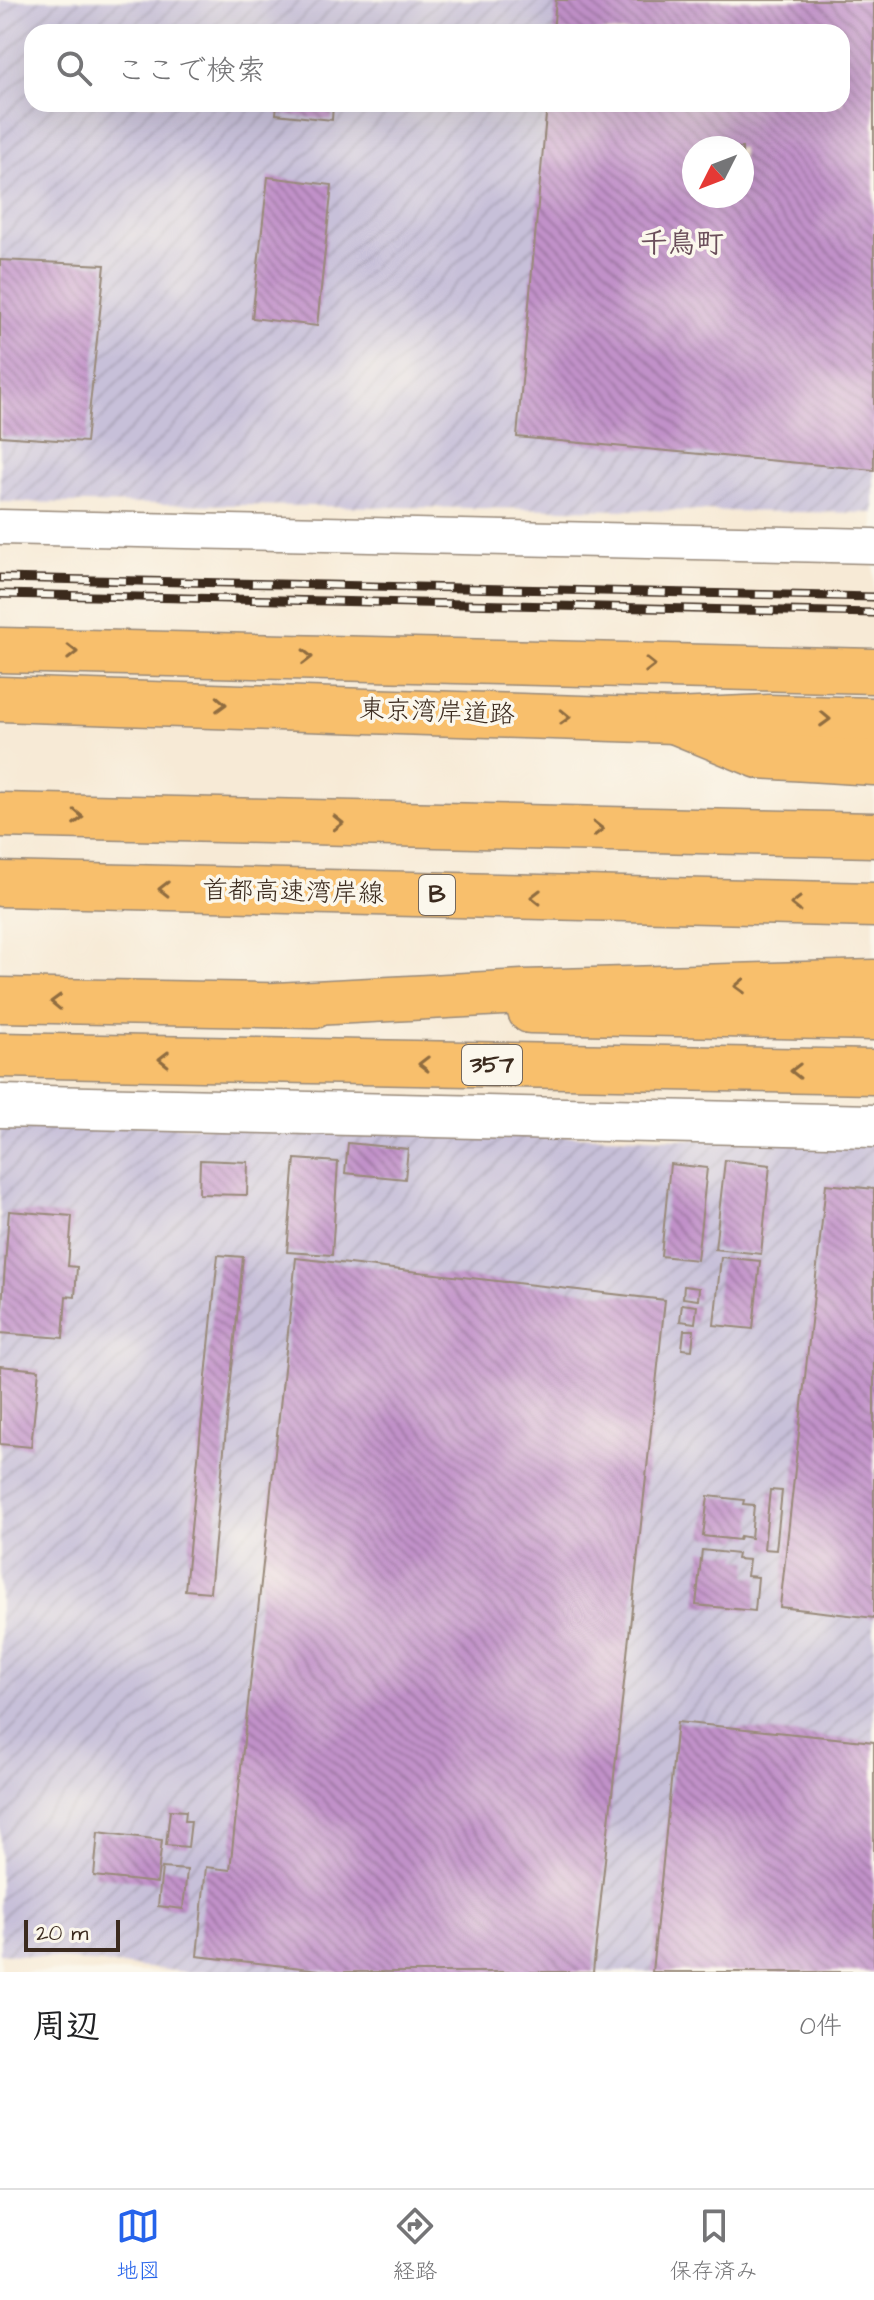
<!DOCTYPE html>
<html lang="ja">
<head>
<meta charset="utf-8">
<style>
  :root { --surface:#fff; --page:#f6f6f6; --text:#202124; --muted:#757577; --line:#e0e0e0; --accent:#2563eb }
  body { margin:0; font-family:"Architects Daughter","Klee One",sans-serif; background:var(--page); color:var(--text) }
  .compass { position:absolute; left:682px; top:136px; width:72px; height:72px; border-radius:50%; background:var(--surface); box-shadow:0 8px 32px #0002; rotate:228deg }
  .scale { position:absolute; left:24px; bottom:20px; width:96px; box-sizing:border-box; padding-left:8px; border:4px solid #3b2a1e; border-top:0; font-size:22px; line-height:28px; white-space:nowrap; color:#3b2a1e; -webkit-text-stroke:6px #fbf7ec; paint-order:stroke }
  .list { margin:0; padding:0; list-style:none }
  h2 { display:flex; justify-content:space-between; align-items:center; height:104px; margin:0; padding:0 32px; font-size:34px }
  h2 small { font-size:26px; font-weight:400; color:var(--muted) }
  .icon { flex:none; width:44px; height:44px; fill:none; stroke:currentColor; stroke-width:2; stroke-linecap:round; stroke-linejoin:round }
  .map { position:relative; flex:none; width:874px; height:1972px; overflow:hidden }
  .search { position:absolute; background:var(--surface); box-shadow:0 8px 32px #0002; left:24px; right:24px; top:24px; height:88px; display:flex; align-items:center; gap:20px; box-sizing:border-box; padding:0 28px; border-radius:24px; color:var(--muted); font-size:30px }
  .sheet { height:216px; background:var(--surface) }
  nav { display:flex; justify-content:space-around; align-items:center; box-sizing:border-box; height:112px; border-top:2px solid var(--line); background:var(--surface); font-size:22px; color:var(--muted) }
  nav a { display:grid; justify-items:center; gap:4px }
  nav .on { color:var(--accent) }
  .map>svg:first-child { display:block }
</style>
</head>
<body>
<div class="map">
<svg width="874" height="1972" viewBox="0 0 874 1972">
  <defs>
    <pattern id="industrial-furrows" width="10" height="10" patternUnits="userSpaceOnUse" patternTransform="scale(2)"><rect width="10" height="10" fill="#c7c0d9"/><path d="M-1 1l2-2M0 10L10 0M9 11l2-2" fill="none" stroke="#aca5ba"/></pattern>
    <pattern id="building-back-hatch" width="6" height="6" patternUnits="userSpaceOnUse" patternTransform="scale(2)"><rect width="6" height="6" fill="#c191c9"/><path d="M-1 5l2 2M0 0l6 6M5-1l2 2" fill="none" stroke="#9e77a3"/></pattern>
  </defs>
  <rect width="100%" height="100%" fill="#fbf7ec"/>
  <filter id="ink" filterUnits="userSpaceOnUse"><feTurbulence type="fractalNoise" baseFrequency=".0125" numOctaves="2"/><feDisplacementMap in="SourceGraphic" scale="16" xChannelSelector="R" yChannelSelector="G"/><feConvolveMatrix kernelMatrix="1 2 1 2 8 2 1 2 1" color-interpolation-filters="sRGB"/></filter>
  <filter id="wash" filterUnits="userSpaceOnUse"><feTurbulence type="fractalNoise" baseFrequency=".006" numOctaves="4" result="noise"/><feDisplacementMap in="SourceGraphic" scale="32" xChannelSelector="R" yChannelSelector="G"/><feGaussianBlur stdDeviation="1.8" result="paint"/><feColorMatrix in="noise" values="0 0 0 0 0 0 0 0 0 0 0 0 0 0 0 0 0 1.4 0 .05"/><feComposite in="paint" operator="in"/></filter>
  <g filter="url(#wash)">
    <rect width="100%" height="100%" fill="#f7ead6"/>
    <g fill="url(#industrial-furrows)" fill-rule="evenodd">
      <path d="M 0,0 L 874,0 L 874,513 L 0,502 ZM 32,32 L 842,32 L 842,104 L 32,104 ZM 694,148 L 742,148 L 742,196 L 694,196 Z"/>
      <polygon points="0,1121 874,1144 874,1972 187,1972 0,1953"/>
    </g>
    <g id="blocks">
      <g fill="url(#building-back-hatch)" fill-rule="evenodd">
        <path d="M 556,0 L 874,0 L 874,470 L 517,437 L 547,104 L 842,104 L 842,32 L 553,32 ZM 694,148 L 742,148 L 742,196 L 694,196 Z"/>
        <polygon points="277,104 333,104 332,120 276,114"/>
        <polygon points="268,177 332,185 317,326 252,318"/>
        <polygon points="0,260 105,265 86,442 0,436"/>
        <polygon points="348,1143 408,1149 405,1179 345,1173"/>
        <polygon points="295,1159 338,1162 332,1255 287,1252"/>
        <polygon points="200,1160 248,1162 247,1195 199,1194"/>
        <polygon points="725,1160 770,1165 761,1254 715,1249"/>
        <polygon points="670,1164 707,1168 697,1260 661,1256"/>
        <polygon points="826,1184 874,1189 874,1618 780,1607"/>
        <polygon points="9,1211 72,1216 68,1266 77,1267 75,1297 66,1296 63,1338 0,1333"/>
        <polygon points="218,1255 243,1257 210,1592 185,1590"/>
        <polygon points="721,1257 760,1261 753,1329 714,1325"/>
        <polygon points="296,1258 665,1300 593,1972 337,1972 197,1956 206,1867 230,1870"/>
        <polygon points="684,1286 699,1288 698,1300 683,1298"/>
        <polygon points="682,1304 697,1306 695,1323 680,1321"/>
        <polygon points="684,1330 694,1330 692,1350 682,1349"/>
        <polygon points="0,1366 39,1370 31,1447 0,1444"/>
        <polygon points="770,1490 782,1491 776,1550 764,1549"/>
        <polygon points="708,1496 744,1500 743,1504 754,1505 751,1538 740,1536 739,1540 703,1536"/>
        <polygon points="702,1550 738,1554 737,1559 749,1560 747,1576 758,1577 755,1611 696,1605"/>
        <polygon points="677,1722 874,1742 874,1972 652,1972"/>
        <polygon points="170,1810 186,1811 185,1821 191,1821 188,1847 166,1845"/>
        <polygon points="98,1832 162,1840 157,1883 94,1876"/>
        <polygon points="162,1868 187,1870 183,1909 158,1906"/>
      </g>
    </g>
  </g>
  <g filter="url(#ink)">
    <use href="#blocks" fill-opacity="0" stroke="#998a7a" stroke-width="2"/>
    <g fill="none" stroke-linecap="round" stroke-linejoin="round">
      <defs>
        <polyline id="minor" points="0,527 874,546"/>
        <polyline id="tertiary" points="0,1106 874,1126"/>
        <g id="trunk">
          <polyline points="0,650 874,671"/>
          <polyline points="0,699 674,721 769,717 874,720"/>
          <polyline points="0,1000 314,1006"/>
          <polyline points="530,1011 874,1018"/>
          <polyline points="0,1055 874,1072"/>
        </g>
        <g id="motorway">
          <polyline points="674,721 759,756 874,763"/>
          <polyline points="0,815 874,835"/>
          <polyline points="0,884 874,905"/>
          <polyline points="276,1005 523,992 874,982"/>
        </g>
      </defs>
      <use href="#minor" stroke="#998a7a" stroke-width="37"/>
      <use href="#tertiary" stroke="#998a7a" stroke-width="45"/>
      <use href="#trunk" stroke="#998a7a" stroke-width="47"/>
      <use href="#motorway" stroke="#998a7a" stroke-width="47"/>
      <use href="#minor" stroke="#fff" stroke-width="34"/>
      <use href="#tertiary" stroke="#fff" stroke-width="42"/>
      <use href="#trunk" stroke="#f8bf6c" stroke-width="44"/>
      <use href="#motorway" stroke="#f8bf6c" stroke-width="44"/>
      <defs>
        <g id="rail">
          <polyline points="0,578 874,597"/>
          <polyline points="0,594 874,613"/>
        </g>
      </defs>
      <use href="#rail" stroke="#3b2a1e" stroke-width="9"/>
      <use href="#rail" stroke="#fbf7ec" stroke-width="6" stroke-dasharray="18" stroke-linecap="butt"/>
    </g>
    <defs><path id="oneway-chevron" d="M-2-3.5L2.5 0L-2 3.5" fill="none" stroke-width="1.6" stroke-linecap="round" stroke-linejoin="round" transform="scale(2)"/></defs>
    <g stroke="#906d41">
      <use href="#oneway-chevron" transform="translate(72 652) rotate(1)"/>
      <use href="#oneway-chevron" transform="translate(307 657) rotate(1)"/>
      <use href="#oneway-chevron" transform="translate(650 665) rotate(1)"/>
      <use href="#oneway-chevron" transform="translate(221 704) rotate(2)"/>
      <use href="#oneway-chevron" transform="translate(565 717) rotate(2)"/>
      <use href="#oneway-chevron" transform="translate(825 719) rotate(2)"/>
      <use href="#oneway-chevron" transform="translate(78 817) rotate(2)"/>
      <use href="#oneway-chevron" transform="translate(338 823) rotate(1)"/>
      <use href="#oneway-chevron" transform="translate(598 829) rotate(1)"/>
      <use href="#oneway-chevron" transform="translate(164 889) rotate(-179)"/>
      <use href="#oneway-chevron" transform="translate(536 897) rotate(-179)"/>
      <use href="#oneway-chevron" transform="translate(796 904) rotate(-179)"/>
      <use href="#oneway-chevron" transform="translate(740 986) rotate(178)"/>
      <use href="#oneway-chevron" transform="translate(56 1002) rotate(-178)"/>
      <use href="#oneway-chevron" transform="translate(164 1059) rotate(-179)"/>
      <use href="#oneway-chevron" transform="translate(424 1064) rotate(-179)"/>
      <use href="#oneway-chevron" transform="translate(796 1071) rotate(-179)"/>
    </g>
  </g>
  <g text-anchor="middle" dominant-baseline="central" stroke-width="7" stroke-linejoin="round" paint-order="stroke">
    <g fill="#fbf7ec" stroke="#75685c" stroke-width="2">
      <rect x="419" y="875" width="36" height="40" rx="6"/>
      <rect x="462" y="1045" width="60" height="40" rx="6"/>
    </g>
    <g font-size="24" font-weight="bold" fill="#3b2a1e">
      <text x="437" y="895">B</text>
      <text x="492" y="1065">357</text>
    </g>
    <g font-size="26" fill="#3b2a1e" stroke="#fbf7ec">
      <text transform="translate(437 712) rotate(2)">東京湾岸道路</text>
      <text transform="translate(293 892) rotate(1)">首都高速湾岸線</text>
    </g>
    <g font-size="28" font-weight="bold" fill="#6a4e5a" stroke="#fbf7ec">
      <text x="682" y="243">千鳥町</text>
    </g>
  </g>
</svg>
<svg class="compass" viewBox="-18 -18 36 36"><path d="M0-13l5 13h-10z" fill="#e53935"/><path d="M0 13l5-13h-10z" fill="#757577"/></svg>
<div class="scale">20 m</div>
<div class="search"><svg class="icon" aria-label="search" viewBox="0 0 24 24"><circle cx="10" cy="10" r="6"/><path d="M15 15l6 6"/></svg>ここで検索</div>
</div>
<section class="sheet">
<h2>周辺<small>0件</small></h2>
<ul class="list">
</ul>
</section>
<nav>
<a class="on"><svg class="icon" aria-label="map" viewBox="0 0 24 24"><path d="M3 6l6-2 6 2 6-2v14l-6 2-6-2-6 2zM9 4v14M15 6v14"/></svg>地図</a>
<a><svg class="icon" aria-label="directions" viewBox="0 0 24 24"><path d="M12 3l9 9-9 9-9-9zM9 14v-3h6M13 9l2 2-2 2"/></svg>経路</a>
<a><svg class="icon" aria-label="saved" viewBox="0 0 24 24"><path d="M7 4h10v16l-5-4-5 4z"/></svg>保存済み</a>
</nav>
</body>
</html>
